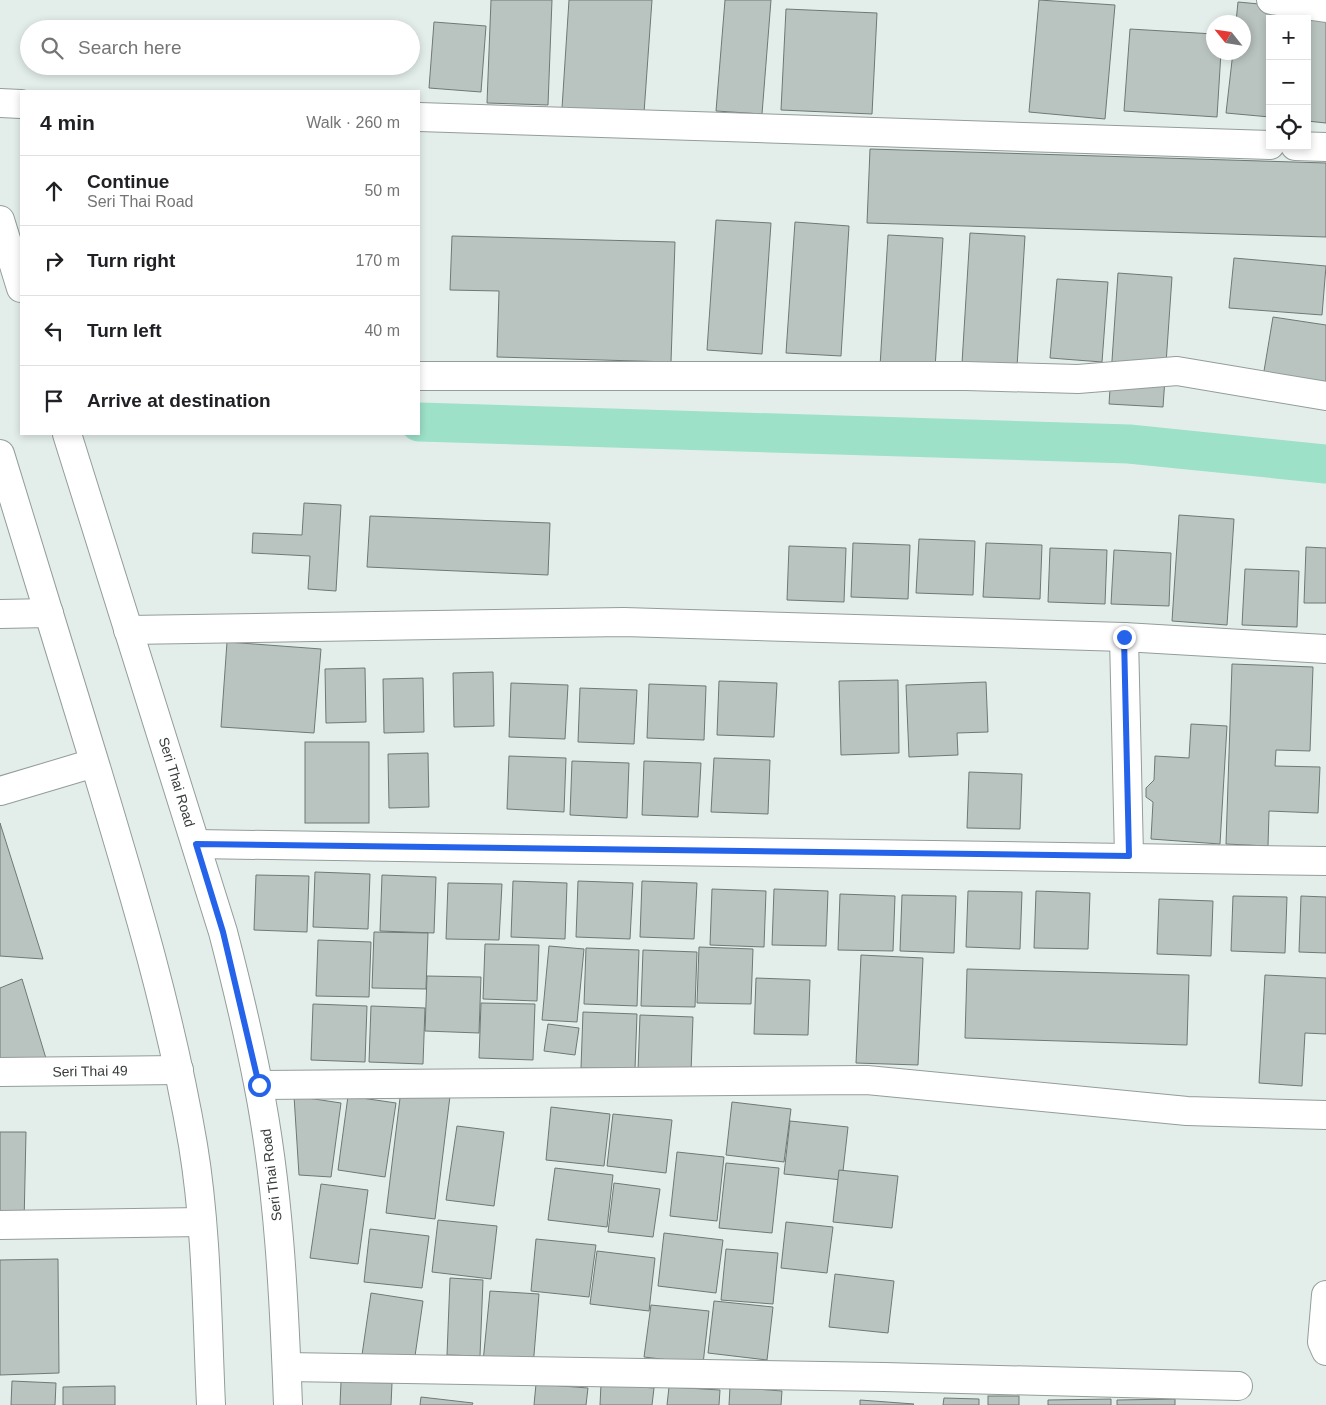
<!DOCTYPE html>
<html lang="en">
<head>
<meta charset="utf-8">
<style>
  :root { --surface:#fff; --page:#f6f6f6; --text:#202124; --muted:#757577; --line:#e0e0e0 }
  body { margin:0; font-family:Arial,sans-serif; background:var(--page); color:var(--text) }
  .controls { position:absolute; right:15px; top:15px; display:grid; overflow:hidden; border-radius:0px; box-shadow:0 2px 8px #0003 }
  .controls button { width:45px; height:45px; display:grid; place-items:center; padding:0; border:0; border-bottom:1px solid var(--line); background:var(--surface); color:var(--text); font:25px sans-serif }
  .compass { position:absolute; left:1206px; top:15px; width:45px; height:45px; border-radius:50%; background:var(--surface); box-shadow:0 2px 8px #0003; rotate:300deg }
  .stop { position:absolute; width:15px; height:15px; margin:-11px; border:4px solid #2563eb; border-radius:50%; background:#fff }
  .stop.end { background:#2563eb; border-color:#fff; box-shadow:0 1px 5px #0008 }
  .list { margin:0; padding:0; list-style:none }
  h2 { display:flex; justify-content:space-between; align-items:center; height:65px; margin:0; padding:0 20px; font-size:21px }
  h2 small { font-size:16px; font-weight:400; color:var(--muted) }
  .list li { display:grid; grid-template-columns:32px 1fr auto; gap:15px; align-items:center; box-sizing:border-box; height:70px; padding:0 20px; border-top:1px solid var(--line) }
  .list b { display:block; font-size:19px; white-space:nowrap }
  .list p { margin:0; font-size:16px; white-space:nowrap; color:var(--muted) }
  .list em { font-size:16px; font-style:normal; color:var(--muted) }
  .icon { flex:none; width:28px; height:28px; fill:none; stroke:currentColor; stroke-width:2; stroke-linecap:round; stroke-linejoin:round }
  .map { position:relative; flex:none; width:1326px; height:1405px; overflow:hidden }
  .search { position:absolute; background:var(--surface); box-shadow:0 2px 8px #0003; left:20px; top:20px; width:400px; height:55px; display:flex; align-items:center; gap:12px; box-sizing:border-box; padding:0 18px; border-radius:28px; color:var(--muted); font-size:19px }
  .panel { position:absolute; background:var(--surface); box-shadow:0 2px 8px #0003; left:20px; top:90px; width:400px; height:345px; border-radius:0px }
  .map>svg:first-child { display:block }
</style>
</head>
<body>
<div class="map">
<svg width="1326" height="1405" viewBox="0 0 1326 1405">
  <rect width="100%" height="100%" fill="#e3eeea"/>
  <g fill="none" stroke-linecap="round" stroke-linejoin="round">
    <polyline stroke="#9ce1c8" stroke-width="39" points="419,422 1129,444 1326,464"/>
  </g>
  <g fill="#b9c3bf" stroke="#6f7875">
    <polygon points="491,0 552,0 548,105 487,103"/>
    <polygon points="569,0 652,0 644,113 562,108"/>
    <polygon points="725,0 771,0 762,114 716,111"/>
    <polygon points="1039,0 1115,5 1105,119 1029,112"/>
    <polygon points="1238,2 1291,7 1289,19 1270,19 1270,117 1226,113 1233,52 1244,52 1244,22 1236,22"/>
    <polygon points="786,9 877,13 872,114 781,110"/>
    <polygon points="1297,9 1326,12 1326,123 1307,121 1307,19 1296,19"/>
    <polygon points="434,22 486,26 481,92 429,88"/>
    <polygon points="1130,29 1214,34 1214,52 1221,52 1217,117 1124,111"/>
    <polygon points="870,149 1326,163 1326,237 867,223"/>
    <polygon points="716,220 771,223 762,354 707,350"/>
    <polygon points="795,222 849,226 841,356 786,353"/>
    <polygon points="970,233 1025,236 1017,367 962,363"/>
    <polygon points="888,235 943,238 935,369 880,366"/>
    <polygon points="452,236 675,242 671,362 497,357 499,291 450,290"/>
    <polygon points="1234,258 1326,266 1322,315 1229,308"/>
    <polygon points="1118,273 1172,277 1163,407 1109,404"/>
    <polygon points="1057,279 1108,282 1102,362 1050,358"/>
    <polygon points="1273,317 1326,325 1326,387 1263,377"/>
    <polygon points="304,503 341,505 336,591 308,589 310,556 252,553 253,533 302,535"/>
    <polygon points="1179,515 1234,519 1227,625 1172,621"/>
    <polygon points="370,516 550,523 548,575 367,567"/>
    <polygon points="919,539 975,541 973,595 916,593"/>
    <polygon points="853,543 910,545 908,599 851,597"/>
    <polygon points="986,543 1042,545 1040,599 983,597"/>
    <polygon points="789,546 846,548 844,602 787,600"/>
    <polygon points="1306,547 1326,548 1326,603 1304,603"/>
    <polygon points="1050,548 1107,550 1105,604 1048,602"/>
    <polygon points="1114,550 1171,553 1169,606 1111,604"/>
    <polygon points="1245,569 1299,571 1297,627 1242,625"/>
    <polygon points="227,642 321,649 314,733 221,727"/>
    <polygon points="1232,664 1313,667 1310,751 1276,750 1275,766 1320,767 1318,813 1269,811 1268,846 1226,844"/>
    <polygon points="365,668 366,722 326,723 325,669"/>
    <polygon points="493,672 494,726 454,727 453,673"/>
    <polygon points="423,678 424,732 384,733 383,679"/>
    <polygon points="898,680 899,753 841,755 839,681"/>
    <polygon points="719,681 777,683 774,737 717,735"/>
    <polygon points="986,682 988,732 957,733 958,755 909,757 906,685"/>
    <polygon points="511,683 568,685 565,739 509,737"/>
    <polygon points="649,684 706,686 704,740 647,738"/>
    <polygon points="580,688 637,690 634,744 578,742"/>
    <polygon points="1191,724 1227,726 1220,844 1151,839 1153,802 1146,797 1146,788 1154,780 1155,756 1189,758"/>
    <rect x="305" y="742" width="64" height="81"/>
    <polygon points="428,753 429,807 389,808 388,754"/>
    <polygon points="509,756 566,758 564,812 507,809"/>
    <polygon points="714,758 770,760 768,814 711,812"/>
    <polygon points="572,761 629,763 627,818 570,815"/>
    <polygon points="644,761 701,763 698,817 642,815"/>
    <polygon points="969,772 1022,774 1020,829 967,828"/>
    <polygon points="0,823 43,959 0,956"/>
    <polygon points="315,872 370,874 368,929 313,927"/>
    <polygon points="256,875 309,876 307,932 254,930"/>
    <polygon points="382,875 436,877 434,933 380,931"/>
    <polygon points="513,881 567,883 565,939 511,937"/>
    <polygon points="578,881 633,883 630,939 576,937"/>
    <polygon points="642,881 697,883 694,939 640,937"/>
    <polygon points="448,883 502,884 499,940 446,939"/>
    <polygon points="712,889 766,891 764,947 710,945"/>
    <polygon points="774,889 828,891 826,946 772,945"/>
    <polygon points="968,891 1022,892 1020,949 966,947"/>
    <polygon points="1036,891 1090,893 1088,949 1034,948"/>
    <polygon points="840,894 895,896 893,951 838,950"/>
    <polygon points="902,895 956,896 954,953 900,951"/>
    <polygon points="1233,896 1287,897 1285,953 1231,951"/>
    <polygon points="1301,896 1326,897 1326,953 1299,952"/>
    <polygon points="1159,899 1213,901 1211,956 1157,954"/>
    <polygon points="374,932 428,933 426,989 372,988"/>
    <polygon points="318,940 371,942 369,997 316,996"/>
    <polygon points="485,944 539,945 537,1001 483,999"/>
    <polygon points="549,946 584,949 577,1022 542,1020"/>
    <polygon points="699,947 753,949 751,1004 697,1003"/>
    <polygon points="586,948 639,950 637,1006 584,1004"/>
    <polygon points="643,950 697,952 695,1007 641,1006"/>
    <polygon points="861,955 923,958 918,1065 856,1063"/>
    <polygon points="967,969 1189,975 1187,1045 965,1038"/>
    <polygon points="1265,975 1326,978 1326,1034 1305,1033 1302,1086 1259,1083"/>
    <polygon points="427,976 481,977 479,1033 425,1031"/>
    <polygon points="756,978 810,980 808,1035 754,1034"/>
    <polygon points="22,979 48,1065 0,1067 0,988"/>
    <polygon points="481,1003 535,1004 533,1060 479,1058"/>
    <polygon points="313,1004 367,1006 365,1062 311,1060"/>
    <polygon points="371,1006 425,1008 423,1064 369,1062"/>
    <polygon points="583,1012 637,1014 635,1069 581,1068"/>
    <polygon points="640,1015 693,1017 691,1072 638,1071"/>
    <polygon points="548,1024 579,1028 575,1055 544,1051"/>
    <polygon points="401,1090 450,1096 435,1219 386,1213"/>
    <polygon points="294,1096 341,1103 331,1177 299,1175"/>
    <polygon points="348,1096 396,1103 385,1177 338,1170"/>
    <polygon points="732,1102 791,1109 784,1162 726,1155"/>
    <polygon points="551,1107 610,1114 604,1166 546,1160"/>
    <polygon points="613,1114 672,1120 666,1173 607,1166"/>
    <polygon points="790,1121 848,1127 842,1180 784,1174"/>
    <polygon points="457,1126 504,1132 494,1206 446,1200"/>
    <polygon points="0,1132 26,1132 24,1224 0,1223"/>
    <polygon points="677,1152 724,1157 717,1221 670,1216"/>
    <polygon points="726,1163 779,1168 772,1233 719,1228"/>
    <polygon points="555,1168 613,1175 607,1227 548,1220"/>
    <polygon points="839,1170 898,1176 892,1228 833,1222"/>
    <polygon points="614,1183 660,1189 653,1237 608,1232"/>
    <polygon points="321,1184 368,1190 358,1264 310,1258"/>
    <polygon points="438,1220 497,1226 491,1279 432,1272"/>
    <polygon points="786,1222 833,1227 827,1273 781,1268"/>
    <polygon points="370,1229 429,1236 422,1288 364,1282"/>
    <polygon points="664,1233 723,1240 716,1293 658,1286"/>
    <polygon points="536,1239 596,1245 589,1297 531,1291"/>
    <polygon points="726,1249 778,1253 773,1304 721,1300"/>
    <polygon points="597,1251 655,1258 649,1311 590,1304"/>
    <polygon points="58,1259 59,1373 0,1375 0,1260"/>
    <polygon points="835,1274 894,1281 888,1333 829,1327"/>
    <polygon points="450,1278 483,1280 480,1356 447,1355"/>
    <polygon points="490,1291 539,1294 533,1367 483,1362"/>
    <polygon points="371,1293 423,1301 414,1363 362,1355"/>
    <polygon points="714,1301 773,1307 767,1360 708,1353"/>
    <polygon points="651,1305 709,1311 703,1364 644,1357"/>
    <polygon points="12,1381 56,1383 55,1405 11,1405"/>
    <polygon points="341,1382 392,1383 391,1405 340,1405"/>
    <polygon points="536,1384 588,1388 586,1405 534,1405"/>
    <polygon points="601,1384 654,1388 652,1405 600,1405"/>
    <polygon points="115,1386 115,1405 63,1405 63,1387"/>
    <polygon points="669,1387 720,1390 719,1405 667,1405"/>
    <polygon points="730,1387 782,1391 781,1405 729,1405"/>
    <rect x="988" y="1396" width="31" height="9"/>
    <polygon points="421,1397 473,1403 472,1405 420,1405"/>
    <polygon points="944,1398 979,1399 979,1405 943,1405"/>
    <polygon points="1111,1399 1111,1405 1048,1405 1048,1400"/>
    <polygon points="1175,1399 1175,1405 1117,1405 1117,1400"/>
    <polygon points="860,1400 914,1404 913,1405 860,1405"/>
  </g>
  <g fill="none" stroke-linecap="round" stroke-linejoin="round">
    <defs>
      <g id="minor">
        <polyline points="1271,0 1326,8"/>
        <polyline points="0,103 21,104"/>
        <polyline points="419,117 1270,145"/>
        <polyline points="1295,146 1326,147"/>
        <polyline points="419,376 966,376 1078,379 1177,371 1326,396"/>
        <polyline points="0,614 49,613"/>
        <polyline points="128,630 624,622 1124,637 1326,649"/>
        <polyline points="1124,637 1129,856"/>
        <polyline points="0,791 94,763"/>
        <polyline points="196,844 1326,861"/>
        <polyline points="0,1072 179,1070"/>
        <polyline points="259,1085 867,1080 1187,1111 1326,1115"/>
        <polyline points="0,1225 201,1222"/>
        <polyline points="1326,1295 1322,1342 1326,1351"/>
        <polyline points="287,1367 884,1377 1238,1386"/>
      </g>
      <g id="major">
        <polyline points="0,220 21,288"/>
        <path d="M 67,434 L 223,932 C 236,982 248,1032 258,1083 C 279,1189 284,1298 288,1405"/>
        <path d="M 0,454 C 32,557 63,661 95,764 C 133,890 171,1015 193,1145 C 207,1230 207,1319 211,1405"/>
      </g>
    </defs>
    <use href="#minor" stroke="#939d99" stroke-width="30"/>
    <use href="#major" stroke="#939d99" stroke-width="30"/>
    <use href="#minor" stroke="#fff" stroke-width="28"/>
    <use href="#major" stroke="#fff" stroke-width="28"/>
  </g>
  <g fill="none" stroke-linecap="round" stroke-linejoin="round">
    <polyline stroke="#2563eb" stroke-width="6" points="259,1085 223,932 196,844 1129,856 1124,637"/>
  </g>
  <g text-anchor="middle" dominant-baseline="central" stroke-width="4.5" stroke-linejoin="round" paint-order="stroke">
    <g font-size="14" fill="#373b39" stroke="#fff">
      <text transform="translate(177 782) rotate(73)">Seri Thai Road</text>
      <text transform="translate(90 1071) rotate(-1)">Seri Thai 49</text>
      <text transform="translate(271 1175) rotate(-97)">Seri Thai Road</text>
    </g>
  </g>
</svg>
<div class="controls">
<button>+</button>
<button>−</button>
<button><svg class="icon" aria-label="locate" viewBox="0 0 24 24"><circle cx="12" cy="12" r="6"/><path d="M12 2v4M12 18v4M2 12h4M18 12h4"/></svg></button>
</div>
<svg class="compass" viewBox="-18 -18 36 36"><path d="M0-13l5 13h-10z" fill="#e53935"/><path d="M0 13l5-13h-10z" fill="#757577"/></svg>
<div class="stop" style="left:259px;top:1085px"></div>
<div class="stop end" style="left:1124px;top:637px"></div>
<div class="search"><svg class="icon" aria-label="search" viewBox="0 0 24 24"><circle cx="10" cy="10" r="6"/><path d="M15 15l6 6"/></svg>Search here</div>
<section class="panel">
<h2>4 min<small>Walk · 260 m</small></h2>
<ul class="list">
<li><svg class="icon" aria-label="ahead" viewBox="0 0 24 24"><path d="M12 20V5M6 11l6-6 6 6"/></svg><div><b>Continue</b><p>Seri Thai Road</p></div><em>50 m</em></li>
<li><svg class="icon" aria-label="right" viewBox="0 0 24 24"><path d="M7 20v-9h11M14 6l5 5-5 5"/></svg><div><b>Turn right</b></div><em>170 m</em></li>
<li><svg class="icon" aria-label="left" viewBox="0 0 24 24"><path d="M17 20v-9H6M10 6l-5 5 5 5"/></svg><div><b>Turn left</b></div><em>40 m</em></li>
<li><svg class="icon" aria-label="arrive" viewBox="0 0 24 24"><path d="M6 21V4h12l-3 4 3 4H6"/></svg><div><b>Arrive at destination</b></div></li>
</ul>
</section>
</div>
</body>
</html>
